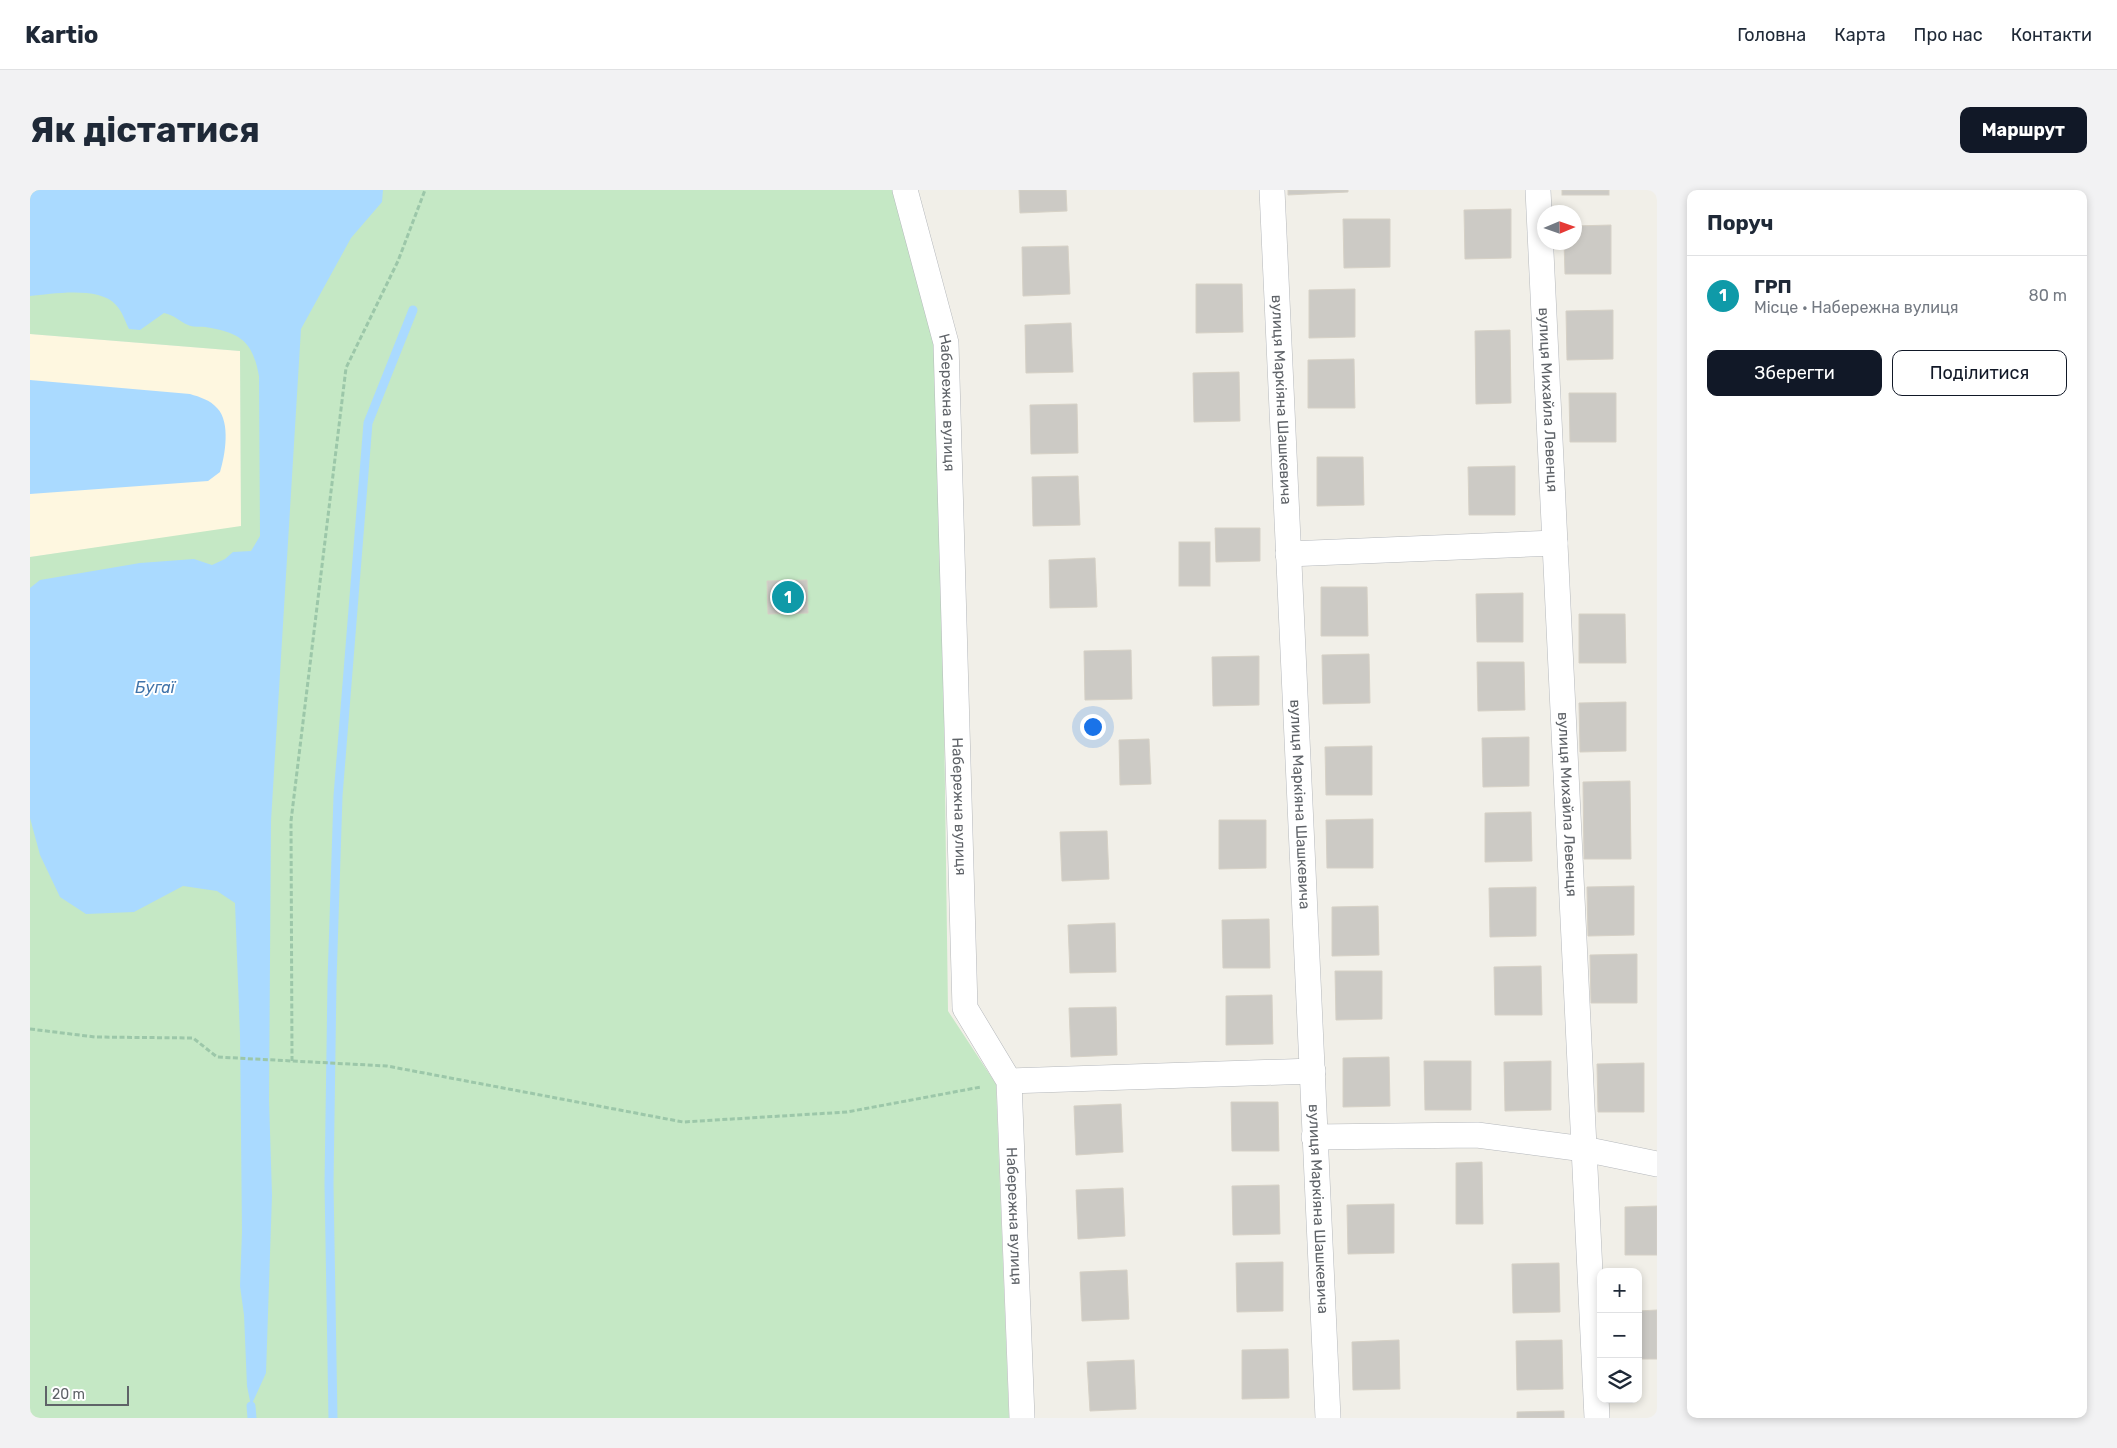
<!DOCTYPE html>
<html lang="uk">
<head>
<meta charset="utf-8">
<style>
  :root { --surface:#fff; --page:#f2f2f3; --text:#1f2937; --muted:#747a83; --line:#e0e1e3; --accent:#111827 }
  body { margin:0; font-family:Rubik,sans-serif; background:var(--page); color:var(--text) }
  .controls { position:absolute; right:15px; bottom:15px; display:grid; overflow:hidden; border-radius:10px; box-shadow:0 2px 8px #0003 }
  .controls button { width:45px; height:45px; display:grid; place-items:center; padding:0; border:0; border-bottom:1px solid var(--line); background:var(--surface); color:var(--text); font:25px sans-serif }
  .compass { position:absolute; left:1507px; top:15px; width:45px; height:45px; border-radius:50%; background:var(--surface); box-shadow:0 2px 8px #0003; rotate:88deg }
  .scale { position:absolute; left:15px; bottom:12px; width:84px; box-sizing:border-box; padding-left:5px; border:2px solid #5f6368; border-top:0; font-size:14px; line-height:18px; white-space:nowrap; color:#5f6368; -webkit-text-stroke:4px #fff; paint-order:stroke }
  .you { position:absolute; left:1062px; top:536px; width:18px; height:18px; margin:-12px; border:4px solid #fff; border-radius:50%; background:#1a73e8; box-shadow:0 0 0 8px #1a73e833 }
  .badge { display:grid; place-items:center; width:32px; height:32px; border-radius:50%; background:var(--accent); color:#fff; font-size:16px; font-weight:700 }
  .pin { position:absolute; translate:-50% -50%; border:2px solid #fff; box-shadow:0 1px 5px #0006 }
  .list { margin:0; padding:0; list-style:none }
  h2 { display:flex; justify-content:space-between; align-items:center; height:65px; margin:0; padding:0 20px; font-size:21px }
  h2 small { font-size:16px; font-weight:400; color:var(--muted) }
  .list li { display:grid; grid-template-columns:32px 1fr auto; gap:15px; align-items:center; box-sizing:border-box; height:80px; padding:0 20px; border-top:1px solid var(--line) }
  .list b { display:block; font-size:19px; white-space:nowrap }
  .list p { margin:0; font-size:16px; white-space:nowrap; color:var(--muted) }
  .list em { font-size:16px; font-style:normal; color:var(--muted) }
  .actions { display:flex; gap:10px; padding:15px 20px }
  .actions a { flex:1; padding:11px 0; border:1px solid var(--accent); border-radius:10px; text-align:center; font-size:18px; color:var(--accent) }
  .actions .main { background:var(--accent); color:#fff }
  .icon { flex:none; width:28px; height:28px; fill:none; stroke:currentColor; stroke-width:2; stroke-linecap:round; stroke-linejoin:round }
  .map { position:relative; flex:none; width:1627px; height:1228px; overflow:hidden; border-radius:10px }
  header { display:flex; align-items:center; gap:30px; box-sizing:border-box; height:70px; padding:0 25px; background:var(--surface); border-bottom:1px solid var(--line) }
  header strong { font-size:24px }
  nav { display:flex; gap:28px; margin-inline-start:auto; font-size:18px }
  .intro { display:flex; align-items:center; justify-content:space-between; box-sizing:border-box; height:120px; padding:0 30px }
  h1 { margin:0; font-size:35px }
  .button { padding:12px 22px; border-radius:10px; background:var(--accent); color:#fff; font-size:18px; font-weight:700 }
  main { display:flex; gap:30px; padding:0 30px }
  aside { flex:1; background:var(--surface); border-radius:10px; box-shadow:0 2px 8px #0003 }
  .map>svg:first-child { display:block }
</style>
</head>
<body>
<header>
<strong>Kartio</strong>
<nav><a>Головна</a><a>Карта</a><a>Про нас</a><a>Контакти</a></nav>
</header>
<div class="intro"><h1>Як дістатися</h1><a class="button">Маршрут</a></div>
<main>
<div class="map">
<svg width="1627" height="1228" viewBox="0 0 1627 1228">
  <rect width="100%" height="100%" fill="#f1efe8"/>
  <polygon fill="#fef7e0" points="0,144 210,161 211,337 0,367"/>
  <polygon fill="#c5e8c5" points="0,0 867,0 909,157 918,821 966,894 979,1228 0,1228 0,367 211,336 210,161 0,144"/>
  <g fill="#aadaff">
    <path d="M 0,0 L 353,0 L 352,12 L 321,48 L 271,139 L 241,631 L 239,910 L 242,1005 L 236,1183 L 221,1216 L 217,1196 L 214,1125 L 210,1096 L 212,1042 L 210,846 L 205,713 L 187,701 L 153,696 L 104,722 L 56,724 L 30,707 L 10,665 L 0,628 L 0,398 L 10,390 L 110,373 L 164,369 L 182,375 L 195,369 L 203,362 L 221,361 L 230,346 L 229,186 C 223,154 213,144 181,138 C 174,136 165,138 158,135 C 149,131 144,125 134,123 L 110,140 L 99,139 C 95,131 92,121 86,115 C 69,96 23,104 0,106 Z"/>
    <path d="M 0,190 L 160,204 C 170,207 180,210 187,218 C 201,232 195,266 190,282 L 178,291 L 0,304 Z"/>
  </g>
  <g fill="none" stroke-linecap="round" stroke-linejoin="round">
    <g stroke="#aadaff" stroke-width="9">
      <polyline points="221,1216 222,1228"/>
      <polyline points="303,1228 299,994 302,791 308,606 338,233 383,120"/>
    </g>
  </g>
  <g fill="#cccac5" stroke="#d6d1c6">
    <polygon points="989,0 1036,0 1037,21 990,23"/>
    <polygon points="1258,0 1318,0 1318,2 1258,5"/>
    <rect x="1532" y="0" width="47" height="5"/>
    <polygon points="1481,19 1481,68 1435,69 1434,20"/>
    <polygon points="1313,29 1360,29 1360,77 1314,78"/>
    <polygon points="1581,35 1581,84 1535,84 1534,52 1544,52 1544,36"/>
    <polygon points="1038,56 1040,104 993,106 992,57"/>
    <polygon points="1166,94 1212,94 1213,142 1166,143"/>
    <polygon points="1325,99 1325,147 1279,148 1279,100"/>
    <polygon points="1583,120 1583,169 1537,170 1536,121"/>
    <polygon points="1041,133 1043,182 996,183 995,135"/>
    <polygon points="1480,140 1481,213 1446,214 1445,141"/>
    <polygon points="1324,169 1325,218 1278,218 1278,170"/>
    <polygon points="1209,182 1210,231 1164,232 1163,183"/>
    <polygon points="1539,203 1586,203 1586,252 1540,252"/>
    <polygon points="1047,214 1048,263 1001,264 1000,215"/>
    <polygon points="1287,267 1333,267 1334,315 1287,316"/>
    <polygon points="1485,276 1485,325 1439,325 1438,277"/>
    <polygon points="1048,286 1050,335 1003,336 1002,287"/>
    <polygon points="1185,338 1230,338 1230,371 1186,372"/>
    <rect x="1149" y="352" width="31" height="44"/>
    <polygon points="1065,368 1067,417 1020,418 1019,370"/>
    <polygon points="777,390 778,423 738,424 737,391"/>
    <polygon points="1291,397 1337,397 1338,446 1291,446"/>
    <polygon points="1493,403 1493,452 1447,452 1446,404"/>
    <polygon points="1549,424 1595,424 1596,473 1549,473"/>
    <polygon points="1101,460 1102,509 1055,510 1054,461"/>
    <polygon points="1339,464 1340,513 1293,514 1292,465"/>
    <polygon points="1229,466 1229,515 1183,516 1182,467"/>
    <polygon points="1447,472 1494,472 1495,520 1448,521"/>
    <polygon points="1596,512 1596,561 1550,562 1549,513"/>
    <polygon points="1499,547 1499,596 1453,597 1452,548"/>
    <polygon points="1119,549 1121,594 1090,595 1089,550"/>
    <polygon points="1342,556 1342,605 1296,605 1295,557"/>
    <polygon points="1600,591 1601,669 1554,669 1553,592"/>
    <polygon points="1501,622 1502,671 1455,672 1455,623"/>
    <polygon points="1343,629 1343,678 1297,678 1296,630"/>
    <polygon points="1189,630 1236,630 1236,678 1189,679"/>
    <polygon points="1077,641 1079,689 1032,691 1030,642"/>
    <polygon points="1604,696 1604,745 1558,746 1557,697"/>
    <polygon points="1506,697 1506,746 1460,747 1459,698"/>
    <polygon points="1348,716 1349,765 1302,766 1302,717"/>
    <polygon points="1239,729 1240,778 1193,778 1192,730"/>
    <polygon points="1085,733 1086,782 1040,783 1038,735"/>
    <polygon points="1607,764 1607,813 1561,813 1560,765"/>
    <polygon points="1511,776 1512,825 1465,825 1464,777"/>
    <polygon points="1305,781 1352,781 1352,829 1306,830"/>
    <polygon points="1242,805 1243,854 1196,855 1196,806"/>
    <polygon points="1086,817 1087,865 1041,867 1039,818"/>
    <polygon points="1359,867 1360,916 1313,917 1313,868"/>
    <polygon points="1394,871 1441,871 1441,920 1395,920"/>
    <polygon points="1521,871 1521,920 1475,921 1474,872"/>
    <polygon points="1614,873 1614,922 1568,922 1567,874"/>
    <polygon points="1201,912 1248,912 1249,961 1202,961"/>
    <polygon points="1091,914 1093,962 1046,965 1044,916"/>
    <polygon points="1452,972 1453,1034 1426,1034 1426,973"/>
    <polygon points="1249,995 1250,1044 1203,1045 1202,996"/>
    <polygon points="1093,998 1095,1046 1048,1049 1046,1000"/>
    <polygon points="1364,1014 1364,1063 1318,1064 1317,1015"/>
    <polygon points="1627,1016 1627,1065 1595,1065 1595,1017"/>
    <polygon points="1253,1072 1253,1121 1207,1122 1206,1073"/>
    <polygon points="1529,1073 1530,1122 1483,1123 1482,1074"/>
    <polygon points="1097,1080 1099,1129 1052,1131 1050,1082"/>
    <polygon points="1627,1120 1627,1169 1608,1169 1608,1121"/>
    <polygon points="1369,1150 1370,1199 1323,1200 1322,1152"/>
    <polygon points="1532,1150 1533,1199 1487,1200 1486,1151"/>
    <polygon points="1258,1159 1259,1208 1212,1209 1212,1160"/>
    <polygon points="1104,1170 1106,1219 1060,1221 1057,1172"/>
    <polygon points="1534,1221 1534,1228 1487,1228 1487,1222"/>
  </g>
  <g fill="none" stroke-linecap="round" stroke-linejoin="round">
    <defs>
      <g id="minor">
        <path id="s1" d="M 875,0 L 916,153 L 935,818 L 979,891 L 992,1228"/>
        <path id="s2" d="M 1242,0 L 1298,1228"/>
        <path id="s3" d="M 1508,0 L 1567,1228"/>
        <polyline points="1258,364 1525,353"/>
        <polyline points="979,891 1283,881"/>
        <polyline points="1284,947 1447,945 1554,959 1627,974"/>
      </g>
    </defs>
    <use href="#minor" stroke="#b5b8bc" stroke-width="26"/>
    <g stroke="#9cc7a9" stroke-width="3" stroke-dasharray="5 2.5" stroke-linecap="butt">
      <polyline points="0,839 65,847 163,848 187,867 357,876 653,932 817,922 951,897"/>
      <polyline points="262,871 261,631 316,178 368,71 395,0"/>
    </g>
    <use href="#minor" stroke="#fff" stroke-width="25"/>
  </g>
  <g text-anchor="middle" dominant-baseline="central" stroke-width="4" stroke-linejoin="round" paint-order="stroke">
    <g font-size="15" fill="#5f6368" stroke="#fff">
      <text stroke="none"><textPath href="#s2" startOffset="210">вулиця Маркіяна Шашкевича</textPath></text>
      <text stroke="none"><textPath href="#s3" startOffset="210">вулиця Михайла Левенця</textPath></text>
      <text stroke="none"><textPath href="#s1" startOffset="218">Набережна вулиця</textPath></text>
      <text stroke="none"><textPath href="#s2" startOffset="615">вулиця Маркіяна Шашкевича</textPath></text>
      <text stroke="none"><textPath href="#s3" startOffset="615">вулиця Михайла Левенця</textPath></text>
      <text stroke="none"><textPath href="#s1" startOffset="622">Набережна вулиця</textPath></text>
      <text stroke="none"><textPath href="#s2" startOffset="1020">вулиця Маркіяна Шашкевича</textPath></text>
      <text stroke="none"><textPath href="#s1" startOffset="1044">Набережна вулиця</textPath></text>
    </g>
    <g font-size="16" font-style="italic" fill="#4174aa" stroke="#fff">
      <text x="125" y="497">Бугаї</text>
    </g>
  </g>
</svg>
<div class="controls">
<button>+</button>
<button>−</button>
<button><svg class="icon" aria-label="layers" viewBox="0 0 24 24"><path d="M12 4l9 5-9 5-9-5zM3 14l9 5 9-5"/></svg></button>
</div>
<svg class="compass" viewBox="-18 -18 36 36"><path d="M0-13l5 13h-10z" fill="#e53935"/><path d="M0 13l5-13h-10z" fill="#747a83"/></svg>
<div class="scale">20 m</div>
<div class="you"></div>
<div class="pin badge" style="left:758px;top:407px;background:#0f9aa8">1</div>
</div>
<aside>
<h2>Поруч<small></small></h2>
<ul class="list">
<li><span class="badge" style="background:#0f9aa8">1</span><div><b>ГРП</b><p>Місце · Набережна вулиця</p></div><em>80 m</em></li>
</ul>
<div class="actions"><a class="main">Зберегти</a><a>Поділитися</a></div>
</aside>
</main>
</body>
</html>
